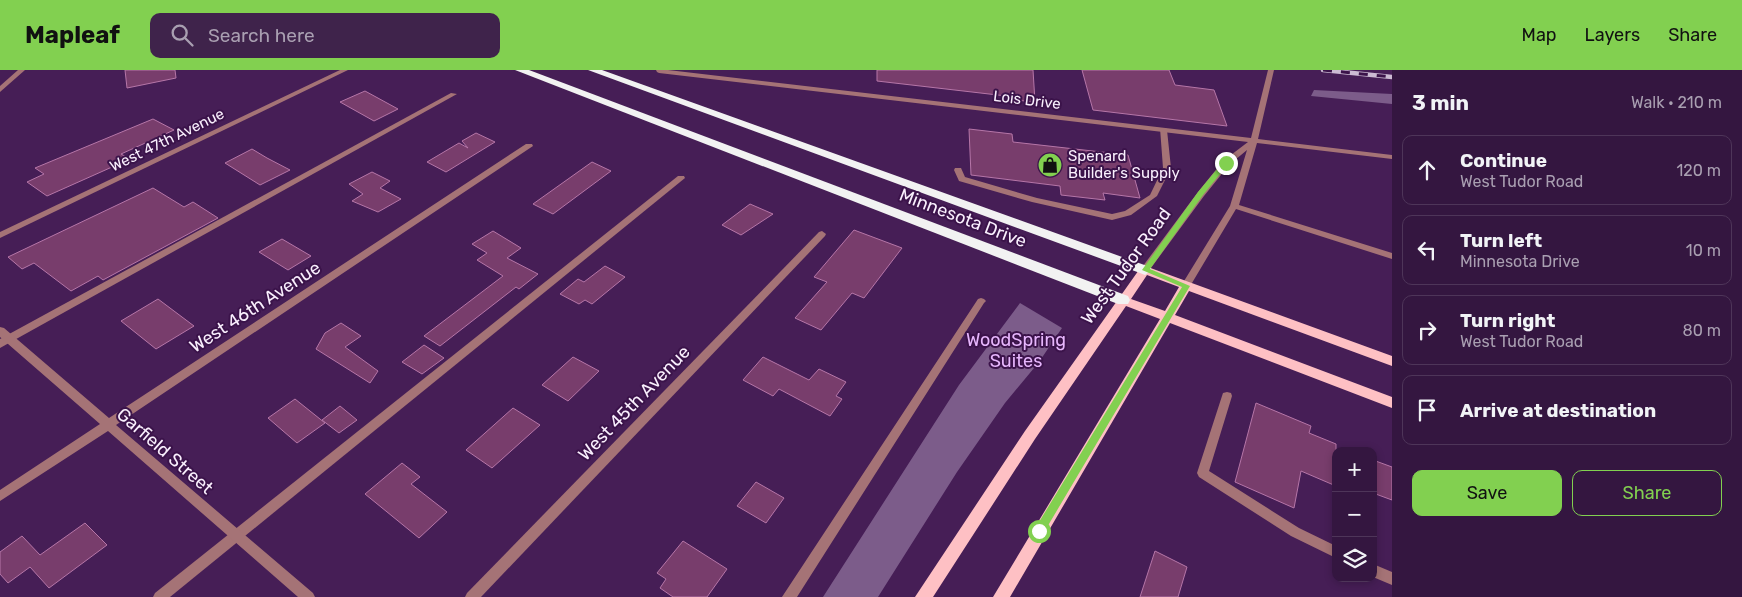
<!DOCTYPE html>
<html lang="en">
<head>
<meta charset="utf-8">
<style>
  :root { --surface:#341640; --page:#3f234b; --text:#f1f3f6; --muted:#a99fb1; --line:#4e3559; --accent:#82d050 }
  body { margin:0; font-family:Rubik,sans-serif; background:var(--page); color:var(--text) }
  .controls { position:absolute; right:15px; bottom:15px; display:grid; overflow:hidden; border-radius:10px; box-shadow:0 2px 8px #0003 }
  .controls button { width:45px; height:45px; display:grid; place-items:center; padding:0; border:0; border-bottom:1px solid var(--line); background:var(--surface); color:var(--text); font:25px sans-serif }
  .stop { position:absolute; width:15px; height:15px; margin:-11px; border:4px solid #82d050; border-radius:50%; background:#fff }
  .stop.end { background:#82d050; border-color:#fff; box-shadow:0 1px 5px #0008 }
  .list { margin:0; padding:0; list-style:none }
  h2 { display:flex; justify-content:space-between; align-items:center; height:65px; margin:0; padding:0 20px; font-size:21px }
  h2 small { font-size:16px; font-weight:400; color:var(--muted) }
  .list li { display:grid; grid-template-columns:32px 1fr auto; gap:15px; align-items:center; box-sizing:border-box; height:70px; margin:0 10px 10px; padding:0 10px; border:1px solid var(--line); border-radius:10px }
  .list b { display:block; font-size:19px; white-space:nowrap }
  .list p { margin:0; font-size:16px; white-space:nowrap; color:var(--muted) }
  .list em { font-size:16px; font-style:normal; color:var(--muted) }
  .actions { display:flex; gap:10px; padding:15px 20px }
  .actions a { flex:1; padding:11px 0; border:1px solid var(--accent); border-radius:10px; text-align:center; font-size:18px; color:var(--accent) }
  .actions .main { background:var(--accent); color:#111 }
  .icon { flex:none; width:28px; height:28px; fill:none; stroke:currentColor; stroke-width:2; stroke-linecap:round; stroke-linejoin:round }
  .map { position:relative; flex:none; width:1392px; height:527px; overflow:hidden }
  header { display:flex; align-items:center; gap:30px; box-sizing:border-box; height:70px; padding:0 25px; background:var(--accent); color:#111 }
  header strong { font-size:24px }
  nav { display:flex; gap:28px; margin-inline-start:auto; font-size:18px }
  .search { width:350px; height:45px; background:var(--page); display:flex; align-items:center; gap:12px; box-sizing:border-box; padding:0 18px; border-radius:10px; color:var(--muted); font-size:19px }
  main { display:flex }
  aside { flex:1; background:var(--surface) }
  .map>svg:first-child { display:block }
</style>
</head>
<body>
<header>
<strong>Mapleaf</strong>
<div class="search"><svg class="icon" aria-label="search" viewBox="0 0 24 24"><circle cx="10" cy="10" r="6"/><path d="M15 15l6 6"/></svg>Search here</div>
<nav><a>Map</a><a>Layers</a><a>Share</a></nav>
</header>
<main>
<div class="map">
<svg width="1392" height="527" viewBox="0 0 1392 527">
  <rect width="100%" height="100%" fill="#461e56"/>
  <g fill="#7c5c8a">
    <polygon points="1314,20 1392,24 1392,34 1311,26"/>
    <polygon points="1020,233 1062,258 1039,292 1005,333 957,402 878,527 823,527 959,315"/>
  </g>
  <g fill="#783d6c" stroke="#b676a8">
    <polygon points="125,0 175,0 176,8 127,18"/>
    <polygon points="877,0 1033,0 1035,32 1015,30 1015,27 877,11"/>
    <polygon points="1082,0 1169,0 1175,15 1214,20 1227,56 1093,40"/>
    <polygon points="365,21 398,39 374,51 340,32"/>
    <polygon points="153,49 174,60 121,84 130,89 47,126 27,112 44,104 35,98"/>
    <polygon points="969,59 1012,64 1013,72 1128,85 1140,128 1103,123 1105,130 1061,125 1060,116 971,105"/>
    <polygon points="476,63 495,72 446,102 427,92 459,73 468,78 462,71"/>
    <polygon points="252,79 267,88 290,100 260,115 225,93"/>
    <polygon points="592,92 611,101 553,144 533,134"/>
    <polygon points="372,102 390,111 380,118 401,129 378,142 352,131 363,124 349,114"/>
    <polygon points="153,118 184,137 193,132 218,148 103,210 98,206 71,221 34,193 22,199 8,187"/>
    <polygon points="750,134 773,144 741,165 722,155"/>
    <polygon points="854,160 902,178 864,228 852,223 821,260 795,248 827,212 814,207"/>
    <polygon points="493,161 521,178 507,188 538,204 519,219 516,217 440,276 424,266 503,206 477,190 487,183 472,174"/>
    <polygon points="282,169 311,186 288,200 259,182"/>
    <polygon points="605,196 625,207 592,234 585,230 579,234 560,224 578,209 584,212"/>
    <polygon points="158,229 194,256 156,279 121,251"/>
    <polygon points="341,253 361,266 345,277 378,301 370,313 316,279 325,263"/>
    <polygon points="424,275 444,288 422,304 402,292"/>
    <polygon points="573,287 599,301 568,331 542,315"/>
    <polygon points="763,287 809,310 819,299 846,312 836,326 842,329 830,346 779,319 773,326 743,310"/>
    <polygon points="295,329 325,353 297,373 268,348"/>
    <polygon points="1256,333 1311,356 1309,363 1336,374 1336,416 1301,401 1294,438 1235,412"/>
    <polygon points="340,336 357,350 339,363 322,350"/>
    <polygon points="513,338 540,355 492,398 466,380"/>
    <polygon points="1373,390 1392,397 1392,430 1373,423"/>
    <polygon points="402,393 420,407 411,414 447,442 419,468 365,424"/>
    <polygon points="756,412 784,428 766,453 737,436"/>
    <polygon points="85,453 107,475 49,518 30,497 8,513 0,504 0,482 22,466 40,485"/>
    <polygon points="683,471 727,499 707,527 673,527 660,518 666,509 657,503"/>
    <polygon points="1155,481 1187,497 1178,527 1140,527"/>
  </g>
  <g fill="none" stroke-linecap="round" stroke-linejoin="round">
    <g fill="#a57376" fill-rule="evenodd">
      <polygon points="451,23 457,24 0,278 0,269"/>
      <polygon points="1160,58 1166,58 1167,60 1171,98 1157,126 1131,145 1112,150 1032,132 959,111 954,100 955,98 961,98 965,107 1037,128 1112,144 1125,141 1150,125 1163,98"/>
      <polygon points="678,106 684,106 685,108 170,527 153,527 155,523"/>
      <polygon points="981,228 984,229 986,231 984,233 797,527 782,527 978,229"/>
      <polygon points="1227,322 1231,323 1232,326 1209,401 1299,458 1336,476 1336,488 1291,466 1199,407 1197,403 1222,326 1223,323"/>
      <polygon points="1373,494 1392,502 1392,515 1373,507"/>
    </g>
    <g fill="#a57376" fill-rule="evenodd">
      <polygon points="18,0 25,0 0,22 0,16"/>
      <polygon points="340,0 348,0 0,168 0,162"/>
      <polygon points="656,0 668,0 1251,68 1268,0 1274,0 1258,69 1392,85 1392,89 1257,73 1239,135 1392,183 1392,189 1236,139 1189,218 1186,219 1181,216 1230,136 1247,80 1229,95 1204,126 1148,202 1145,203 1140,200 1198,122 1223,91 1248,72 659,3 657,2"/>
      <polygon points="526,74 532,74 533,76 116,355 313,523 315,527 298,527 108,361 0,431 0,420 100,354 0,267 0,257 4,258 109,348"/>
      <polygon points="822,161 826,164 825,166 481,527 465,527 467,523 819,162"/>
    </g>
    <path fill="#fec0c4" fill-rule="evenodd" d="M 1145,196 L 1392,286 L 1392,296 L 1189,221 L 1175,245 L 1392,327 L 1392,338 L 1170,253 L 1010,527 L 993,527 L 1160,249 L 1126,236 L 1035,369 L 933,527 L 915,527 L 1025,361 L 1141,197 ZM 1147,205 L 1179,217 L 1165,241 L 1131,229 Z"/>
    <g fill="#f2f2f2" fill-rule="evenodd">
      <polygon points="515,0 529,0 1128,226 1130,230 1128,234 1118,234"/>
      <polygon points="588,0 602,0 1150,197 1152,200 1145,205 1140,203"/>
    </g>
    <defs>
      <polyline id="rail" points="1323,0 1392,7"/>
    </defs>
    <use href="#rail" stroke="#ccbbd3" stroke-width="4.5"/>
    <use href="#rail" stroke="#3b134a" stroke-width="3" stroke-dasharray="9" stroke-linecap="butt"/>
  </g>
  <polygon fill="#82d050" points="1223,92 1229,93 1203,125 1150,199 1190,216 1043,464 1036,464 1036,457 1182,217 1142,200 1198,122"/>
  <defs>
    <symbol id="shop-disc" viewBox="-11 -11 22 22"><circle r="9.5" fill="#82d050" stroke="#3b134a"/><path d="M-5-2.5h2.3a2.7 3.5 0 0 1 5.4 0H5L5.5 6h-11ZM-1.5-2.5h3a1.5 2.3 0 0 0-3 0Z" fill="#111"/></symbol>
  </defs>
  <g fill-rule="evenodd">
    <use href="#shop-disc" x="1036" y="81" width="28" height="28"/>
  </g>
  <g text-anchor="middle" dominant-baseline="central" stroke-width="4" stroke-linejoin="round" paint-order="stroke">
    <g font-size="15" fill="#f9effd" stroke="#3b134a">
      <text transform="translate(1027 30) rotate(7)">Lois Drive</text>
      <text transform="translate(167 70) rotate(-26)">West 47th Avenue</text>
    </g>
    <g font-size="15" fill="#f9effd" stroke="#3b134a" text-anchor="start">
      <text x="1068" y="86">Spenard<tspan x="1068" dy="17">Builder's Supply</tspan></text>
    </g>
    <g font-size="18" fill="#f9effd" stroke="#3b134a">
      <text transform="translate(963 148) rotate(21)">Minnesota Drive</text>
      <text transform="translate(1126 196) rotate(-54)">West Tudor Road</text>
      <text transform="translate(255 237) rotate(-33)">West 46th Avenue</text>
      <text transform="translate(634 333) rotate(-46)">West 45th Avenue</text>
      <text transform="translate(165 381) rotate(41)">Garfield Street</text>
    </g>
    <g font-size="18" fill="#e7b6fd" stroke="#3b134a">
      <text x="1016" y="270">WoodSpring<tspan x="1016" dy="21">Suites</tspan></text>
    </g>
  </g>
</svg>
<div class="controls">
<button>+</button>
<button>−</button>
<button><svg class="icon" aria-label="layers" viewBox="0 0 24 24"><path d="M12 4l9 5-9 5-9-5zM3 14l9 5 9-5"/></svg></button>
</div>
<div class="stop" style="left:1039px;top:461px"></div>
<div class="stop end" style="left:1226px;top:93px"></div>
</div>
<aside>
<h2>3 min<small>Walk · 210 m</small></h2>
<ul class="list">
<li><svg class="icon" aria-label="ahead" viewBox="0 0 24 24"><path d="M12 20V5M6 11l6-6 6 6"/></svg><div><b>Continue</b><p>West Tudor Road</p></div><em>120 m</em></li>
<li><svg class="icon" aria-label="left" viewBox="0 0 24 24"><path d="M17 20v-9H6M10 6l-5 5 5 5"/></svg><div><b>Turn left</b><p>Minnesota Drive</p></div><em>10 m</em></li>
<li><svg class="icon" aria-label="right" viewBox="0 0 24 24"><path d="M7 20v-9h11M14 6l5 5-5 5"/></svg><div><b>Turn right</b><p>West Tudor Road</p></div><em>80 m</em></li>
<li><svg class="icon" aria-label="arrive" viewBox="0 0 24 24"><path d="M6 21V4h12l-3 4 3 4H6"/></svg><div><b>Arrive at destination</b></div></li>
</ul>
<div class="actions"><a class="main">Save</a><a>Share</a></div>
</aside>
</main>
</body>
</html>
